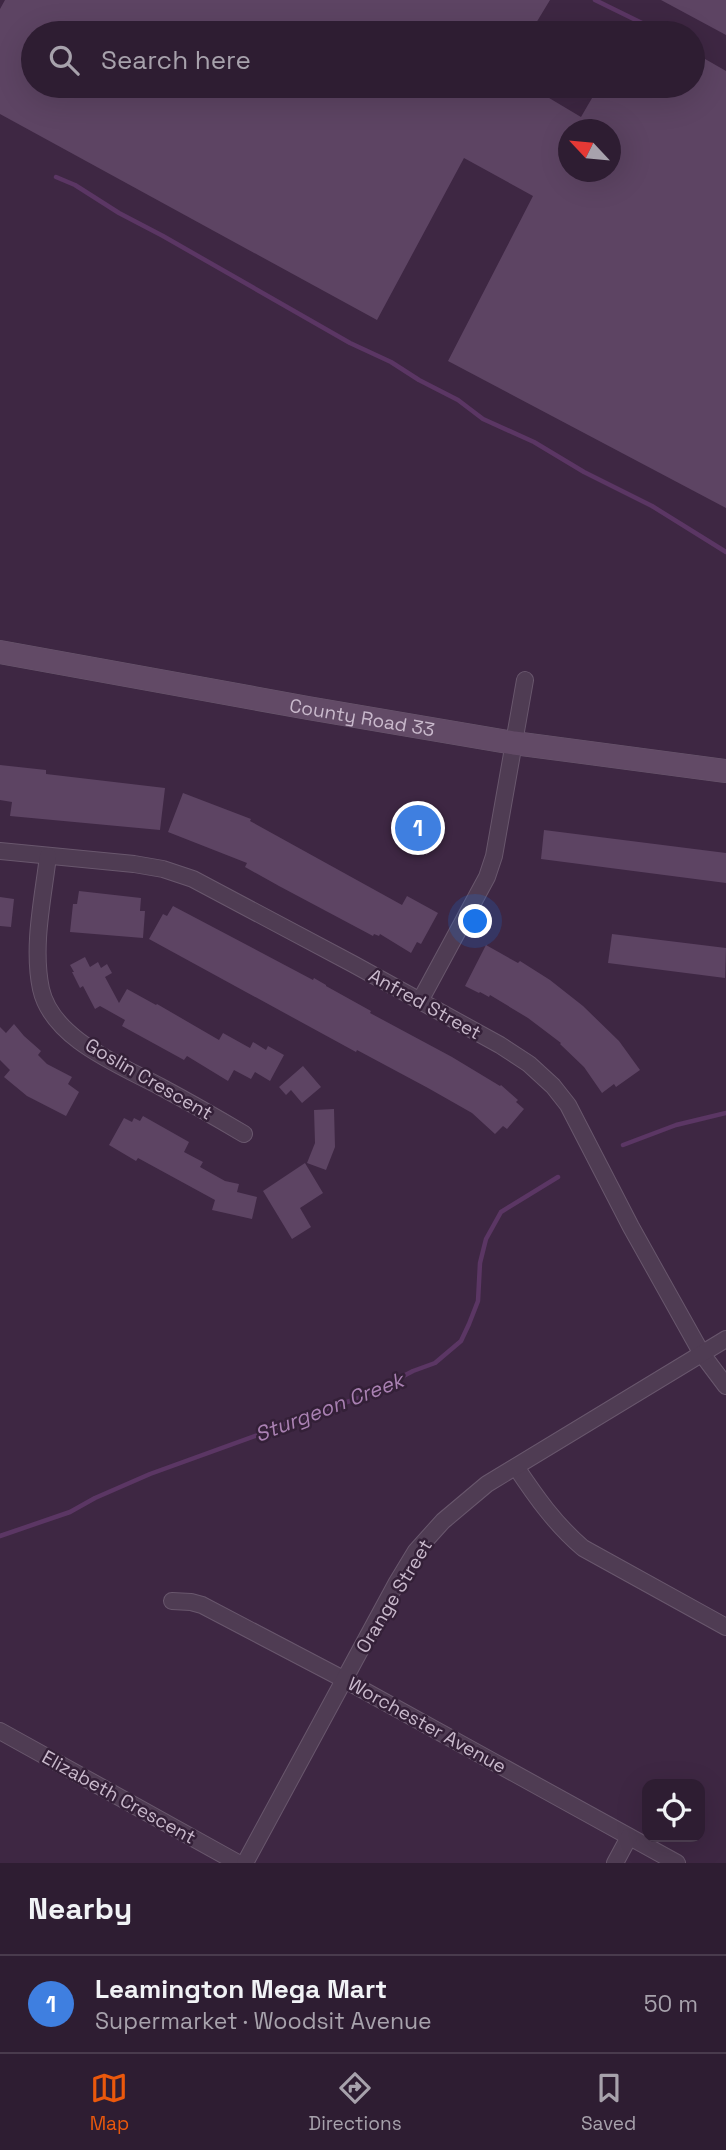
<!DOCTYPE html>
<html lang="en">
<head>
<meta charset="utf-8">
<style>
  :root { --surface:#2e1d32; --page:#36263a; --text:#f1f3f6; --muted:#a7a2ac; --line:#493b4d; --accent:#ea580c }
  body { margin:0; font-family:"Space Grotesk",sans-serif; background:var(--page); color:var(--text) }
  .controls { position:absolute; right:21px; bottom:21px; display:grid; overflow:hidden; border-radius:14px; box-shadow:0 7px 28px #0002 }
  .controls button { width:63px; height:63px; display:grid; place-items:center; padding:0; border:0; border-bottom:2px solid var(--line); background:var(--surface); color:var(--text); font:35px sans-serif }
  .compass { position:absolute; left:558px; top:119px; width:63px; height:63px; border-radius:50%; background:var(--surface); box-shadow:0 7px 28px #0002; rotate:296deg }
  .you { position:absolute; left:476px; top:922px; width:24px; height:24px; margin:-18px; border:5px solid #fff; border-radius:50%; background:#1a73e8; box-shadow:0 0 0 10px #1a73e833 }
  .badge { display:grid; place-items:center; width:46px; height:46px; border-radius:50%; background:var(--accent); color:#fff; font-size:23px; font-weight:700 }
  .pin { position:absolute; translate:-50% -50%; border:4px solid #fff; box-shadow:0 2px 7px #0006 }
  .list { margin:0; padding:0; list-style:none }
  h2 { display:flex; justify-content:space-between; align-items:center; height:91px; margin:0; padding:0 28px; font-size:30px }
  h2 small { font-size:23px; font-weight:400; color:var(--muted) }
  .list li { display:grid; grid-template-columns:46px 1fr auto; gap:21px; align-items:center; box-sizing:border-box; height:98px; padding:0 28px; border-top:2px solid var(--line) }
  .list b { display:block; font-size:26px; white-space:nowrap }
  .list p { margin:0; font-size:23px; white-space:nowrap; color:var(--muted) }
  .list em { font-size:23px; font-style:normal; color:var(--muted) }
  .icon { flex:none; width:38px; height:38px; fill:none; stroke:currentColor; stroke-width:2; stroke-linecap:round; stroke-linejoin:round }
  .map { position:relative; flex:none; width:726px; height:1863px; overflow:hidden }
  .search { position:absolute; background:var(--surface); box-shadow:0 7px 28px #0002; left:21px; right:21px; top:21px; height:77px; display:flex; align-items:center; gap:18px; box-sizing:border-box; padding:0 24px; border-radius:38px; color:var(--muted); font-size:26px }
  .sheet { height:189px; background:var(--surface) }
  nav { display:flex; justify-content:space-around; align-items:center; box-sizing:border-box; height:98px; border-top:2px solid var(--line); background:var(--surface); font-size:19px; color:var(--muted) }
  nav a { display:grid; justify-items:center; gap:4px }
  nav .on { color:var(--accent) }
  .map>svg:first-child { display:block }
</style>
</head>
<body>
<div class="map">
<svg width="726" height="1863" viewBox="0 0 726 1863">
  <rect width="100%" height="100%" fill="#3e2743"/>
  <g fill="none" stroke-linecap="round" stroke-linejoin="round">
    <g stroke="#5b3664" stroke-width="4.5">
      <polyline points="595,0 646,25 657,33"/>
      <polyline points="56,177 75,185 119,213 163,236 350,343 391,362 419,380 458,400 483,419 534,442 584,472 652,506 726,552"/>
      <polyline points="623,1145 676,1125 726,1113"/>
      <polyline points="0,1536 70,1512 95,1498 150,1474 258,1435 296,1419 365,1396 413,1371 435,1363 461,1341 469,1324 478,1301 480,1263 486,1239 501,1212 558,1177"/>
    </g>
  </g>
  <g fill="#5d4463" fill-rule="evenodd">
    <path d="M 5,0 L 550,0 L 530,33 L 33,33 L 33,86 L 529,86 L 581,117 L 599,86 L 693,86 L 693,52 L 726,71 L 726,508 L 448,361 L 533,196 L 464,158 L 377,320 L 0,114 L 0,9 ZM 569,130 L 611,130 L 611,172 L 569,172 Z"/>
    <polygon points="661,0 726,0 726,35"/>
    <polygon points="0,765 46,770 46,774 165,788 160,830 10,816 12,802 0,800"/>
    <polygon points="183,793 251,819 250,821 402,905 407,896 438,913 421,944 417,942 411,953 380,934 379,936 374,934 373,936 279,886 245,867 247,863 168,832"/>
    <polygon points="406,813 436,817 427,855 400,840"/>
    <polygon points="544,830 726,853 726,883 541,859"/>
    <polygon points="79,891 141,898 140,911 145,911 143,938 70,932 73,904 77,904"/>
    <polygon points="0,897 14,899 11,927 0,926"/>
    <polygon points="173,906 313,980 314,978 326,985 326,986 371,1011 370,1013 452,1057 500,1086 501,1085 518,1100 516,1102 524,1109 507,1129 503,1126 495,1134 472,1113 428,1088 357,1050 356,1052 149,939 163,914 167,916"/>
    <polygon points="612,934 726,948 725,978 608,963"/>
    <polygon points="486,945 518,963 520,961 550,980 583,1006 619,1041 640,1070 616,1087 614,1084 602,1093 584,1067 560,1044 561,1043 528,1018 490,995 489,997 480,992 479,993 465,986"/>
    <polygon points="85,957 90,967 98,962 101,968 107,964 112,973 105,977 119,1003 127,989 156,1005 157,1004 219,1040 223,1033 250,1048 253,1042 266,1050 268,1046 284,1055 270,1081 255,1072 251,1079 234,1070 228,1081 187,1056 184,1060 122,1026 125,1020 100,1006 95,1009 83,986 80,988 72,972 74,972 70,965"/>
    <polygon points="14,1024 24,1036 41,1051 38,1055 47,1064 72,1077 68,1084 79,1092 66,1116 27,1096 4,1077 10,1070 0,1060 0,1027 6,1033"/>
    <polygon points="303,1066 321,1087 302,1103 291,1090 286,1095 279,1087"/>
    <polygon points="334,1109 335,1147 326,1170 307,1163 315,1143 314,1110"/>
    <polygon points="143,1116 189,1142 184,1152 203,1162 200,1167 225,1181 239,1184 237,1192 257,1197 252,1219 212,1210 215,1200 138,1158 136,1161 109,1145 124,1118 132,1122 134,1118 140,1121"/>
    <polygon points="305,1163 323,1193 300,1208 311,1227 292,1239 263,1191"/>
  </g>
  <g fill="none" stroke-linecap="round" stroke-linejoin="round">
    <defs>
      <g id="minor">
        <polyline points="0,851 134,864 163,869 193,879 353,964 500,1045 529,1064 553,1086 568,1105 631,1227 702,1354 726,1386"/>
        <path d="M 48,856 C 43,899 32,946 41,989 C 52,1039 120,1065 161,1087 C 189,1102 217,1118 244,1134"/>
        <polyline points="420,1001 487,877 494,856 525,680"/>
        <path d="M 516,1467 C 536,1497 555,1524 583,1548 L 726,1627"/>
        <polyline points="172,1601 191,1602 202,1605 345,1680 677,1863"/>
        <polyline points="0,1731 238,1863"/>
        <polyline points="245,1863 396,1584 416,1551 443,1521 487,1484 726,1339"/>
        <polyline points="615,1863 629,1837"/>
      </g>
      <g id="secondary">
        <path id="s1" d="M 0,652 L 308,708 L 514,743 L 726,771"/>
      </g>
    </defs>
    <use href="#minor" stroke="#69576d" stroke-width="18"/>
    <use href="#secondary" stroke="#69576d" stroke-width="24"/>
    <use href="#minor" stroke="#4f3c53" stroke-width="16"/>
    <use href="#secondary" stroke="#624a66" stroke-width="23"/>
  </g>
  <g text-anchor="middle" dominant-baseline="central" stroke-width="5" stroke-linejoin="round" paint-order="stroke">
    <g font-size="19" fill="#c9b9cc" stroke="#342038">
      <text stroke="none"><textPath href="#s1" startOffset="368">County Road 33</textPath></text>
      <text transform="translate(425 1004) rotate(29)">Anfred Street</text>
      <text transform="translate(149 1079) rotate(30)">Goslin Crescent</text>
      <text transform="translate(394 1596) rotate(-59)">Orange Street</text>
      <text transform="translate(427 1725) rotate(29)">Worchester Avenue</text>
      <text transform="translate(119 1797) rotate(29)">Elizabeth Crescent</text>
    </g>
    <g font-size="21" font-style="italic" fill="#aa81b3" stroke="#342038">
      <text transform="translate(329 1407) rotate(-21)">Sturgeon Creek</text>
    </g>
  </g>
</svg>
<div class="controls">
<button><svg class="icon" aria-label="locate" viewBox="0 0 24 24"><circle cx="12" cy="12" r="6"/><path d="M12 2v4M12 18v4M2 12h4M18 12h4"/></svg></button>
</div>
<svg class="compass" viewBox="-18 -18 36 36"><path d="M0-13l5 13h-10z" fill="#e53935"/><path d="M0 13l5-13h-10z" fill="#a7a2ac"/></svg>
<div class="you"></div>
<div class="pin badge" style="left:418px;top:828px;background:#3f7fe0">1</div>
<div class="search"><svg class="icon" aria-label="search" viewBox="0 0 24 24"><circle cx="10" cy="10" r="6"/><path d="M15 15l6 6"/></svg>Search here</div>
</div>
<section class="sheet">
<h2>Nearby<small></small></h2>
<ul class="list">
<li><span class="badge" style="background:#3f7fe0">1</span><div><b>Leamington Mega Mart</b><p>Supermarket · Woodsit Avenue</p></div><em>50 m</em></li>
</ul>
</section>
<nav>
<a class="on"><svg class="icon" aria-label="map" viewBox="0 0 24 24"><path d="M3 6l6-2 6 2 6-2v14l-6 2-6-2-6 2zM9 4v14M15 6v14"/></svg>Map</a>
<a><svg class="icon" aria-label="directions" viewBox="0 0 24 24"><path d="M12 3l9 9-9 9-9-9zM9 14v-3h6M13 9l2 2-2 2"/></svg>Directions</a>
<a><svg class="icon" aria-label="saved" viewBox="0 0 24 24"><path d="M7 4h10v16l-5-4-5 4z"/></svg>Saved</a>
</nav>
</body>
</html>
